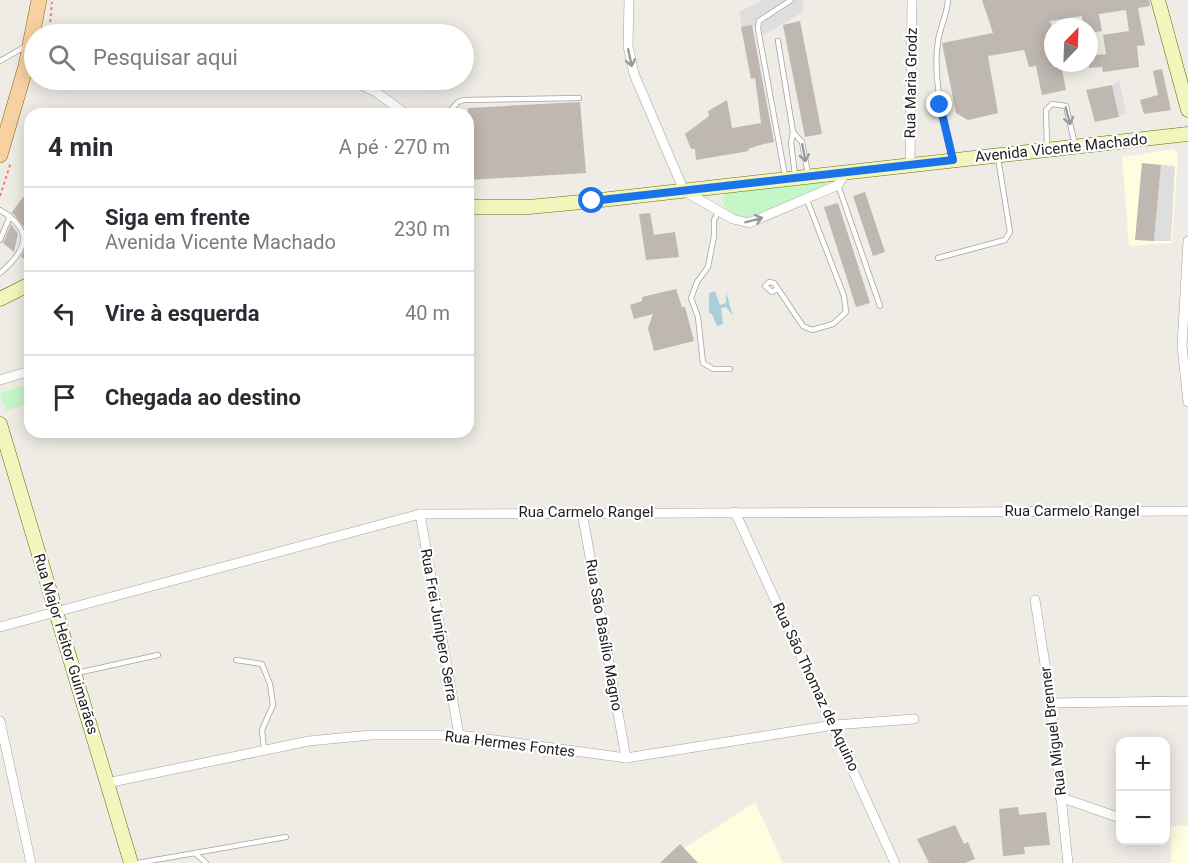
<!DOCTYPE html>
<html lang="pt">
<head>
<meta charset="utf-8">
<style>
  :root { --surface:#fff; --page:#f2f2f3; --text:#2b2b33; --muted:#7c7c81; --line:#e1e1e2 }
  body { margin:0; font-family:Roboto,sans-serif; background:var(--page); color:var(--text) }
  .controls { position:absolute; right:18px; bottom:18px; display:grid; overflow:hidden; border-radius:12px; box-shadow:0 3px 15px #0003 }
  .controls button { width:54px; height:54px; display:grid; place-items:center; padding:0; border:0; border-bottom:2px solid var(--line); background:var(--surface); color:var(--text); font:30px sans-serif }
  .compass { position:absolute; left:1044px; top:18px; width:54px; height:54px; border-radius:50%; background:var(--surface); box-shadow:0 3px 15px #0003; rotate:23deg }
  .stop { position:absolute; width:18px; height:18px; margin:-14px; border:4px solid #1a73e8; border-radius:50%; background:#fff }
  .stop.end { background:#1a73e8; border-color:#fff; box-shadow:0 2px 6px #0008 }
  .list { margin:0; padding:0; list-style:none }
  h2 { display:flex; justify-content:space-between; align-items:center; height:78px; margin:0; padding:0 24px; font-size:26px }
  h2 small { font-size:20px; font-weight:400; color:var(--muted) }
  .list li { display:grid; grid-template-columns:39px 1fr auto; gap:18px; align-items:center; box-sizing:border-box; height:84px; padding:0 24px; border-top:2px solid var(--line) }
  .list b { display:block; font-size:22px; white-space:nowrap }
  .list p { margin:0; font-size:20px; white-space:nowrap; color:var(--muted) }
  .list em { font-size:20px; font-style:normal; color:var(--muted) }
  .icon { flex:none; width:33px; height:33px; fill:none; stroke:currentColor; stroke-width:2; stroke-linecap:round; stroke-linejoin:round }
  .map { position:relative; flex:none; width:1188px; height:863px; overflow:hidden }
  .search { position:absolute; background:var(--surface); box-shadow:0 3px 15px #0003; left:24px; top:24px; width:450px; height:66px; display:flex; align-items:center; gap:15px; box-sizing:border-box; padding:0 21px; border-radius:33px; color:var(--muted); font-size:22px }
  .panel { position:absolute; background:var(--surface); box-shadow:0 3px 15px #0003; left:24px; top:108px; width:450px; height:330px; border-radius:18px }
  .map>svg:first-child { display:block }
</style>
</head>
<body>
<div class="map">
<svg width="1188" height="863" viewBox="0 0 1188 863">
  <rect width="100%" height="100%" fill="#efebe5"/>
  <g fill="#fdfddf">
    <polygon points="1174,149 1178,155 1172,243 1129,246 1122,157"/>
    <polygon points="755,802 783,863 664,863 677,853"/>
    <rect x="1171" y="826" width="17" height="37"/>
  </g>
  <g fill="#c4f6c8">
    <path d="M 824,181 L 825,186 L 750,220 C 738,217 725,213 722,199 L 728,191 Z"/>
    <polygon points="30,383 30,403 6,411 0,393"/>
  </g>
  <g fill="#dedede">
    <polygon points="763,0 803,0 803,12 763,35 761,26 742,27 739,12"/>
    <polygon points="1119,80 1126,112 1119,117 1112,85"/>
    <polygon points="1161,165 1175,166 1171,241 1154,241"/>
  </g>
  <polygon fill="#a8cfda" points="715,291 720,305 726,303 726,292 733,316 726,307 721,308 723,324 717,326 712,314 709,313 709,293"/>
  <g fill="#bfb7b1">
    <polygon points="982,0 1149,0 1150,6 1138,8 1145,45 1137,46 1139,67 1103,72 1102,67 1089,68 1089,56 1106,54 1103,35 1129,31 1126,10 1099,14 1102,31 1089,33 1089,27 1083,27 1082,16 1050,21 1053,32 1053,67 1061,65 1066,90 1042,95 1036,66 1029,67 1024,50 988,56 998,113 968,120 956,113 942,43 993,33"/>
    <polygon points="800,21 822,134 805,137 783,25"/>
    <polygon points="752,25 774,142 760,145 748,149 749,151 696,160 695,149 691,149 685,134 709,116 708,111 727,100 732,128 761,123 755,78 751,79 741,27"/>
    <polygon points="1162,69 1171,110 1144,114 1140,100 1158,95 1153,71"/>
    <polygon points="1112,85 1119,117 1095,122 1086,90"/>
    <polygon points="580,102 586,173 468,180 468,108"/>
    <polygon points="1142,163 1161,165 1154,241 1135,240"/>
    <polygon points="865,192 885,252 873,256 853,196"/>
    <polygon points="23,197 30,202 30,257 27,261 21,257 28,242 27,231 12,212"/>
    <polygon points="838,203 870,303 856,307 824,207"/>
    <polygon points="650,213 654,235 675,232 679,257 646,260 639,214"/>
    <polygon points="11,224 18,234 14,252 3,243"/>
    <polygon points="676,289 682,307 685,307 694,341 654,351 648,328 653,314 634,319 630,305 642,301 642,297"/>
    <polygon points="1018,807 1019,815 1046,812 1050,845 1024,847 1025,854 1003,856 999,809"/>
    <polygon points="955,825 964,844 968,842 975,859 965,863 929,863 917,839"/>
    <polygon points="680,844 698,863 660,863"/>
  </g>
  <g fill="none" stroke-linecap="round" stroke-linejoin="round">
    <defs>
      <g id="lane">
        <path d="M 948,0 C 947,15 940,27 938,41 C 932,79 944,121 952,158"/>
        <polyline points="778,41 793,132 791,143 795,175"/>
        <polyline points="0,61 26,46"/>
        <polyline points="447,114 458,102 464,100 579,98"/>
        <polyline points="793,132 802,142 808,174"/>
        <polyline points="1047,147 1046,110 1052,104 1066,106 1075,145"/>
        <polyline points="785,176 758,29 759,21 791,0"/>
        <polyline points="838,185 880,306"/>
        <path d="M 0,210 C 35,231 27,250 0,273"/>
        <polyline points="719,211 714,220 714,236 708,267 697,282 691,298 698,317 703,363 713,369 730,369"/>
        <polyline points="0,240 10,216"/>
        <polyline points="938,258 1005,240 1010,232 998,158"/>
        <polyline points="777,289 772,292 765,286 769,282 774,283 803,326 812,330 833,324 846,312 844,296 807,200"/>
        <polyline points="236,660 262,664 270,684 273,705 262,730 264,750"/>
        <polyline points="77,673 158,655"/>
        <polyline points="195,853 206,863"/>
        <polyline points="138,863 286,837"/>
      </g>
      <g id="street">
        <polyline points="629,0 628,46 634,74 684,191 733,219 749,223 838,185 846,172"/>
        <polyline points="351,80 376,92 406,114"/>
        <polyline points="910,165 912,0"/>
        <polyline points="1188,241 1182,346 1188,402"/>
        <polyline points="0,380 30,371"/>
        <polyline points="582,512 626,758"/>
        <polyline points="735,512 895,863"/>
        <polyline points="420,514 459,735"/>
        <polyline points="1035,600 1051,703 1068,863"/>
        <polyline points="0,627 420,514 1188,511"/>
        <polyline points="1051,703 1188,701"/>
        <polyline points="0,721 31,863"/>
        <polyline points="107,783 309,741 371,735 459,735 626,758 834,725 914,719"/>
        <polyline points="1060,797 1120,818"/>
      </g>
      <g id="secondary">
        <polyline points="1158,0 1188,110"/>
        <polyline points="468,207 529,207 592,201 1188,134"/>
        <polyline points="0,299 30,284"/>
        <polyline points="0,424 131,863"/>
      </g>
      <polyline id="primary" points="0,155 26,66 39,0"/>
    </defs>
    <use href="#lane" stroke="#a2a2a2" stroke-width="6"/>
    <use href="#street" stroke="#a2a2a2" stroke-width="10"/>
    <use href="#secondary" stroke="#656f0b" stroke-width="15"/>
    <use href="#primary" stroke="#906208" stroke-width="16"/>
    <g stroke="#f27e73" stroke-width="2" stroke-dasharray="3 3" stroke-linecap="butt">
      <polyline points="49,34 52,2"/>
      <polyline points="0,196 11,162"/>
    </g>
    <use href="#lane" stroke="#fff" stroke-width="4.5"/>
    <use href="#street" stroke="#fff" stroke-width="9"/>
    <use href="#secondary" stroke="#f3f6bc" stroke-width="14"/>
    <use href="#primary" stroke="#f6d1a2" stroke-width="15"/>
  </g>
  <defs><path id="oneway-shaft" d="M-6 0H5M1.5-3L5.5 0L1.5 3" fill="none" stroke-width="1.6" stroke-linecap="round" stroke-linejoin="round" transform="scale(1.5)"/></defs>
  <g stroke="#9a9a9a">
    <use href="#oneway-shaft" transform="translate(630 58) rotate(78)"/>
    <use href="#oneway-shaft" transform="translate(1068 116) rotate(75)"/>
    <use href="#oneway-shaft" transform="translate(804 153) rotate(79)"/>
    <use href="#oneway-shaft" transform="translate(754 220) rotate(-15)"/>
  </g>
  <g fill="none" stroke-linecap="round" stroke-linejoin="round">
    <polyline stroke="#1a73e8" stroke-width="8" points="592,201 953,160 940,105"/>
  </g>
  <g text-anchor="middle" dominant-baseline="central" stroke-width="4.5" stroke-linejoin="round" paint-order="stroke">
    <g font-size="15" fill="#1e1e1e" stroke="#fff">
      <text transform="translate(911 83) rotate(-89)">Rua Maria Grodz</text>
      <text transform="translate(1061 148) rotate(-6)">Avenida Vicente Machado</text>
      <text x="1072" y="511">Rua Carmelo Rangel</text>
      <text x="586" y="512">Rua Carmelo Rangel</text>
      <text transform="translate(439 625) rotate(80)">Rua Frei Junípero Serra</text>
      <text transform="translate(604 635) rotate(80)">Rua São Basílio Magno</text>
      <text transform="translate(66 644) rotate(73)">Rua Major Heitor Guimarães</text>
      <text transform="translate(816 687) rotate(65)">Rua São Thomaz de Aquino</text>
      <text transform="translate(1053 731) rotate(-97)">Rua Miguel Brenner</text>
      <text transform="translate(510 744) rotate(7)">Rua Hermes Fontes</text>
    </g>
  </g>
</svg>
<div class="controls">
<button>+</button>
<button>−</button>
</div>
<svg class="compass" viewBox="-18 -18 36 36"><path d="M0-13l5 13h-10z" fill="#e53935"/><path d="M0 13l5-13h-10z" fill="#7c7c81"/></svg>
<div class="stop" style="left:592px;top:201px"></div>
<div class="stop end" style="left:940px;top:105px"></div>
<div class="search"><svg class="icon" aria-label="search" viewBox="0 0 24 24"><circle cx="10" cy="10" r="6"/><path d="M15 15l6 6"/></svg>Pesquisar aqui</div>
<section class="panel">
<h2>4 min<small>A pé · 270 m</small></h2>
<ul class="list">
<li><svg class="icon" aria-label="ahead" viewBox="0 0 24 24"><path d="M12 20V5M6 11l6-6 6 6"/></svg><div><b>Siga em frente</b><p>Avenida Vicente Machado</p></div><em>230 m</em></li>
<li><svg class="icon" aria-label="left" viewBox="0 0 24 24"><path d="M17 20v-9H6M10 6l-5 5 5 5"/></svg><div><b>Vire à esquerda</b></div><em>40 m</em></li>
<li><svg class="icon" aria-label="arrive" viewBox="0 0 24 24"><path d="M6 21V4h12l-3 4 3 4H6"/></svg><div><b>Chegada ao destino</b></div></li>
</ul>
</section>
</div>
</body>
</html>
